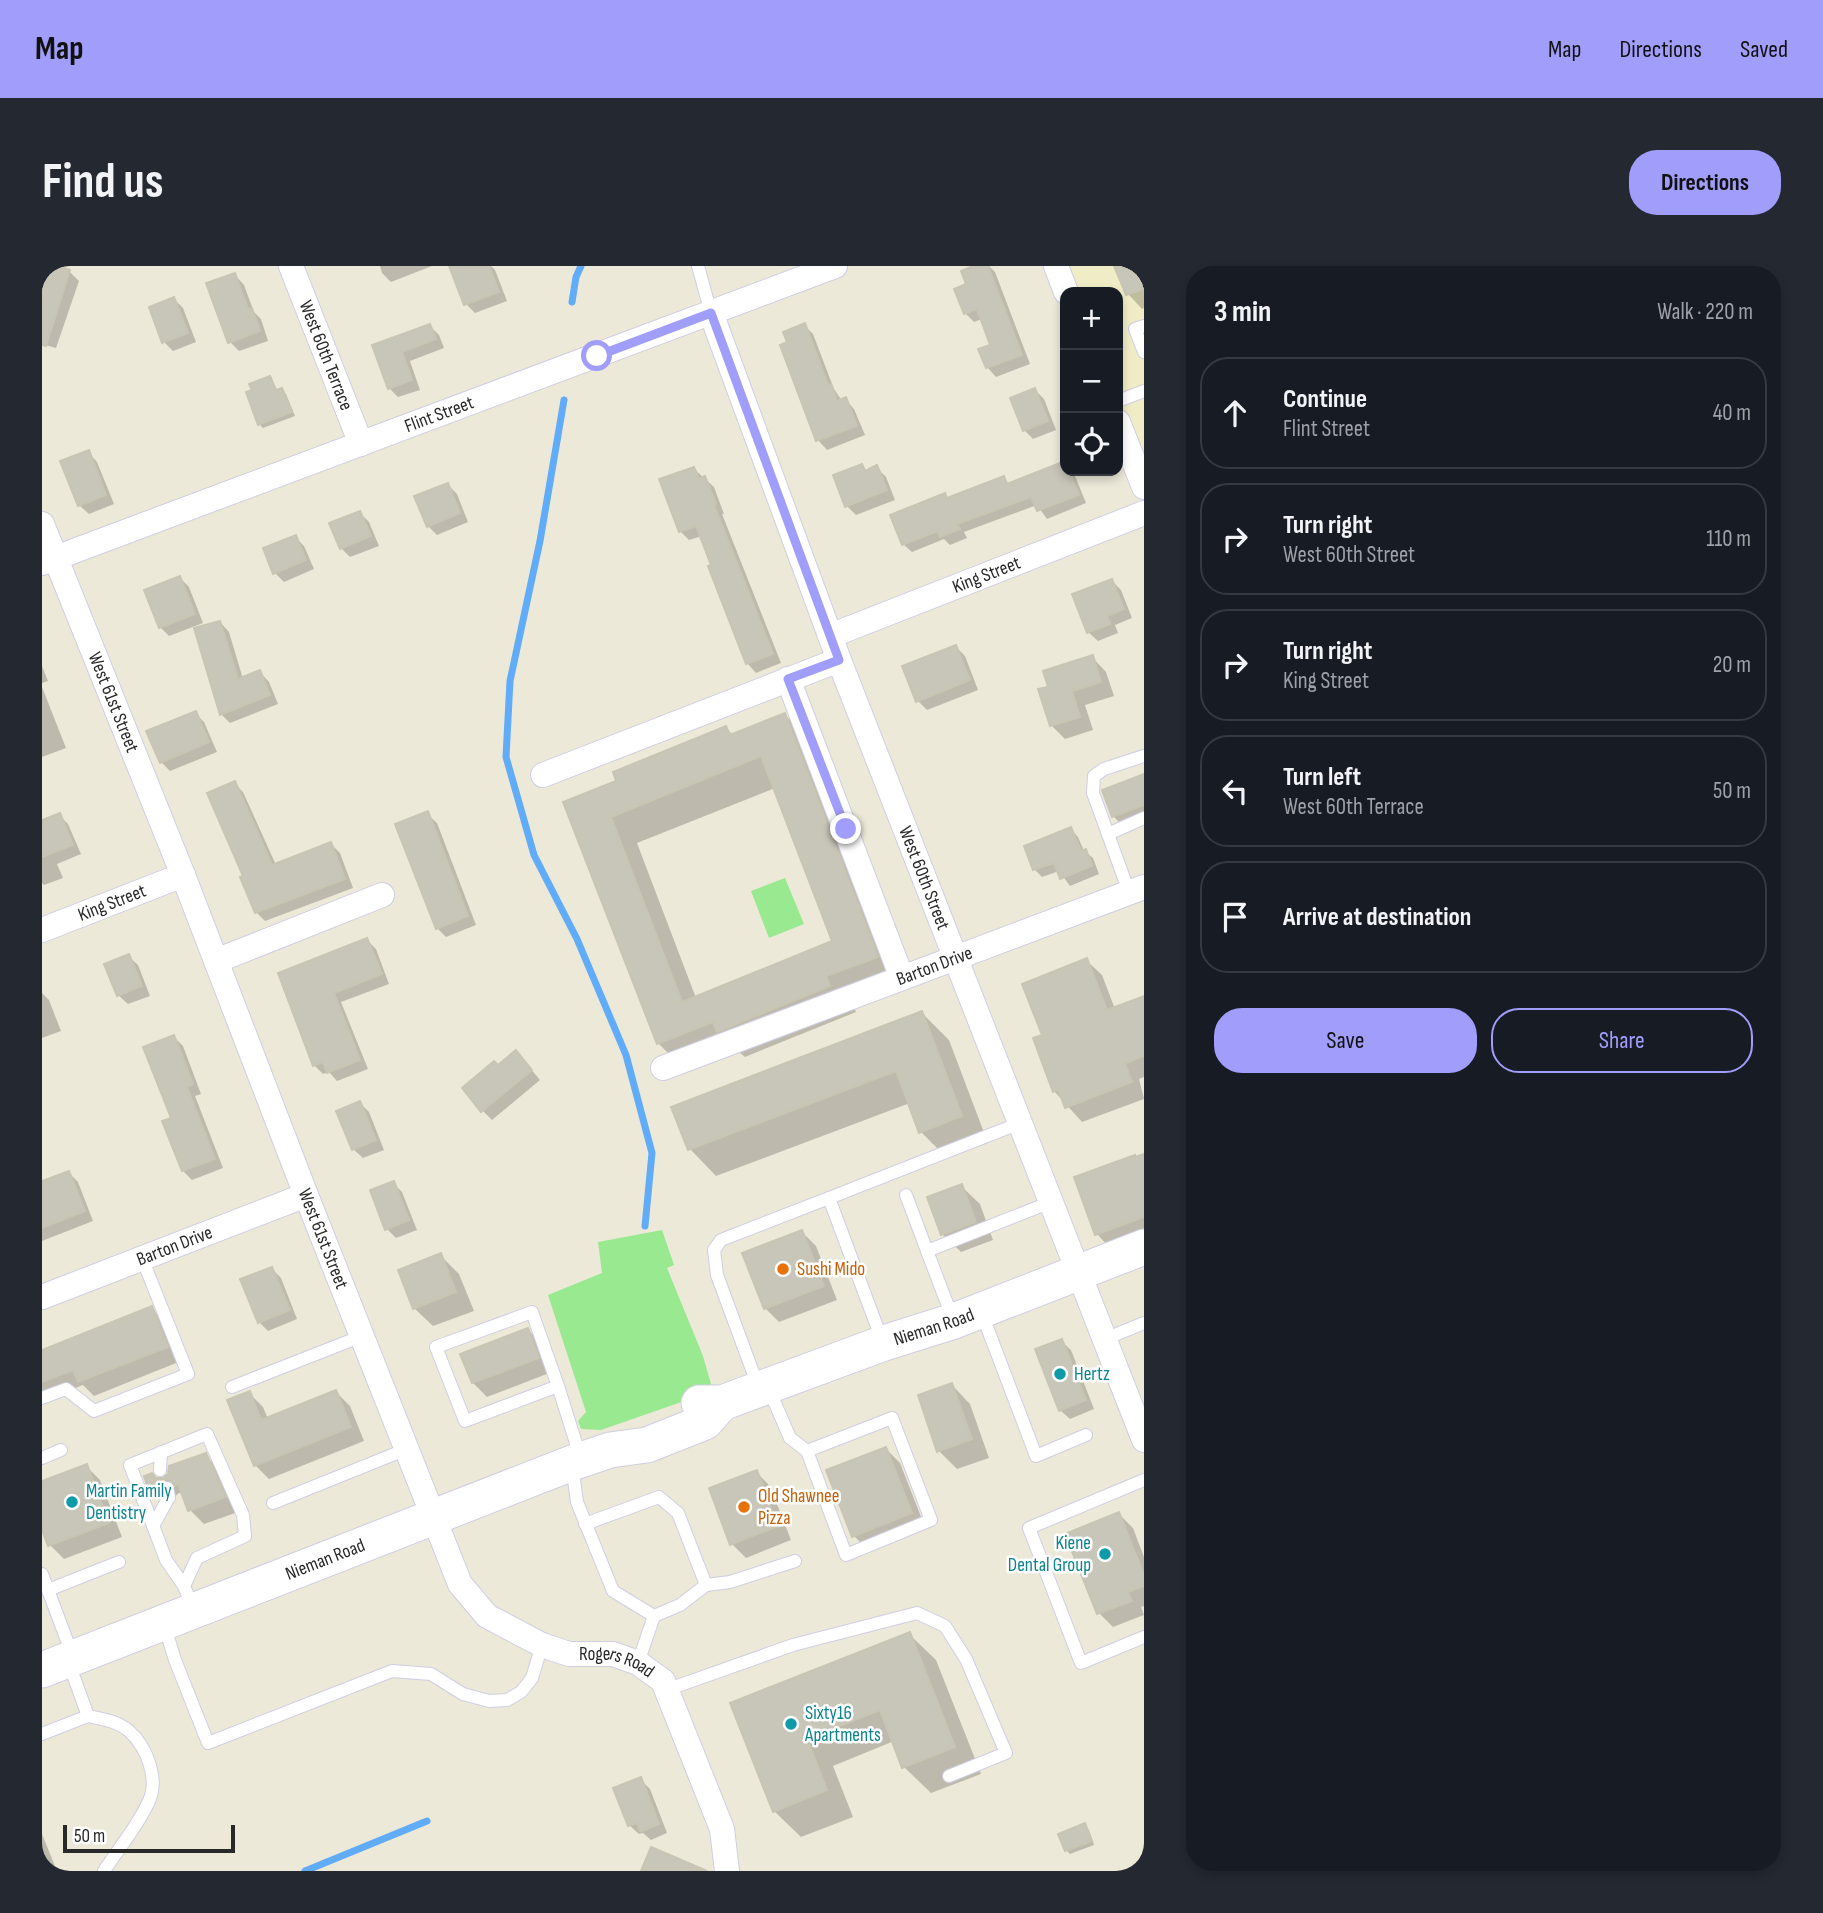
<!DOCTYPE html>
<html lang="en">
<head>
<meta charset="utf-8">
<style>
  :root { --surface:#171b24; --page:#242831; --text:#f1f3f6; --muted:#9ea1a6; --line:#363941; --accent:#a19dfa }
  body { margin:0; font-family:"Sofia Sans Condensed",sans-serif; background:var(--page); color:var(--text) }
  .controls { position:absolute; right:21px; top:21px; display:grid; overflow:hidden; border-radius:14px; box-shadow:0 4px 10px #0003 }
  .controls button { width:63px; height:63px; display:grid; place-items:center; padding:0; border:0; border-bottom:2px solid var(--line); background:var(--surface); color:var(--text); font:35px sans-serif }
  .scale { position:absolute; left:21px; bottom:18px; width:172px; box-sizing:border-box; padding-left:7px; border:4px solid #292929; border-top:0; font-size:19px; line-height:24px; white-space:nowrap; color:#292929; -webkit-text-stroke:5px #fff; paint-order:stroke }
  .stop { position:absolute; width:21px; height:21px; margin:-16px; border:5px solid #a19dfa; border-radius:50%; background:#fff }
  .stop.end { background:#a19dfa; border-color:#fff; box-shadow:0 2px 7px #0008 }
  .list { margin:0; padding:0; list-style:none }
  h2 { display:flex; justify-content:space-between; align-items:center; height:91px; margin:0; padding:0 28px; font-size:30px }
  h2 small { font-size:23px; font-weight:400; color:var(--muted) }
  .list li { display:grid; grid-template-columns:46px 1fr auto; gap:21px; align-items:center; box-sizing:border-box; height:112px; margin:0 14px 14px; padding:0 14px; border:2px solid var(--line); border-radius:28px }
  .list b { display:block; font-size:26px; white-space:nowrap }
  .list p { margin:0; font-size:23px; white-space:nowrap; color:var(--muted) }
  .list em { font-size:23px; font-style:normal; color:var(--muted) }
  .actions { display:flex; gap:14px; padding:21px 28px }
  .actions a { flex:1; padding:16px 0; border:2px solid var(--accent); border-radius:28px; text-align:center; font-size:24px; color:var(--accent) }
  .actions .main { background:var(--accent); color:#111 }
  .icon { flex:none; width:38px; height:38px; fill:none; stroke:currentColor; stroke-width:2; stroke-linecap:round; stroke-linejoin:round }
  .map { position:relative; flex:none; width:1102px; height:1605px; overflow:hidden; border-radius:28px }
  header { display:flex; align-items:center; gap:42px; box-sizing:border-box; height:98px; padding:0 35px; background:var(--accent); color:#111 }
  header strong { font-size:33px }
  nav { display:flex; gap:38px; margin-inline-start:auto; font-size:24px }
  .intro { display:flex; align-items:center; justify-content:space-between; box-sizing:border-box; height:168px; padding:0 42px }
  h1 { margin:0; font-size:49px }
  .button { padding:18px 32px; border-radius:28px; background:var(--accent); color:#111; font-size:24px; font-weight:700 }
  main { display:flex; gap:42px; padding:0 42px }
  aside { flex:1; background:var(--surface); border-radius:28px; box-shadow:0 4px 10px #0003 }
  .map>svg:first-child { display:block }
</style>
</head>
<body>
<header>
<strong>Map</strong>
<nav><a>Map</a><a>Directions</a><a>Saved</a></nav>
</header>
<div class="intro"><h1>Find us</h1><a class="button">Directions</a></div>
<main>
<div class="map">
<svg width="1102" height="1605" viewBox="0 0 1102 1605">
  <rect width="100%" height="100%" fill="#ede9d9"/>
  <polygon fill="#f0edc6" points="1022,0 1102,0 1102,203 1076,137 1076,26 1032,26"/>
  <g fill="#98e990">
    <polygon points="743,612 762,658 727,672 709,625"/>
    <polygon points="620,964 632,999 625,1002 661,1090 671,1125 559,1164 539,1163 536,1155 544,1146 506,1029 560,1007 556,976"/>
  </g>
  <g fill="#0003" fill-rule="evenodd">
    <polygon points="0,0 11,0 27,5 37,15 14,82 0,78"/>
    <polygon points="338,0 390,0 349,16 340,7"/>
    <polygon points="432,0 449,0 453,4 465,35 433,47 424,38"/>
    <polygon points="935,0 947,0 953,6 988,98 954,111 945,101 950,80 940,53 932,56 923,47 926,19"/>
    <polygon points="1081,0 1102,0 1102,42 1100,43 1086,28"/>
    <polygon points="193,9 202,19 212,46 219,53 226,75 197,85 188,76"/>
    <polygon points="132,33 141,42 154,76 131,85 122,76"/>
    <polygon points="762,59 771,68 792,123 800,135 803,133 812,143 823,169 785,184 776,174 740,80 747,77"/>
    <polygon points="388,60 397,69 402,82 368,95 378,124 356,131 347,122 332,80"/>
    <polygon points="228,112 236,126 240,124 244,128 253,150 221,162 217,158"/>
    <polygon points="993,124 1002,133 1014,164 991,173 982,164"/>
    <polygon points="46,186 55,196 72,238 47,248 37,239"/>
    <polygon points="1023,197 1023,205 1031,205 1044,237 1005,253 995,239 922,266 925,272 908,279 902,273 870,286 861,278 903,229 907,233 961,212 968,219"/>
    <polygon points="820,200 825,205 835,202 844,211 853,234 814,249 805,240"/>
    <polygon points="652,203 672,221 682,248 680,248 739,397 714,407 705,397 660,270 647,274 638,265"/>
    <polygon points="406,219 415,228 426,256 395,269 386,260"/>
    <polygon points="318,247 327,256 337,280 308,291 299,282"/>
    <polygon points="253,271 262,280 272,303 242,316 233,307"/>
    <polygon points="138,312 147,321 161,357 127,370 118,361"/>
    <polygon points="1070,315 1079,324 1090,352 1073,359 1076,367 1056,375 1046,366"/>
    <polygon points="178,356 187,366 201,413 218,406 227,416 236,438 188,457 179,448"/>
    <polygon points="914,381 923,390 936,424 885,444 876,435"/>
    <polygon points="1050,391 1064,406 1072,430 1043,439 1051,464 1023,473 1009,459 1008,422"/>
    <polygon points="0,400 6,415 0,417"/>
    <polygon points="0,421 24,482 0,491"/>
    <polygon points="153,447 162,456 175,486 128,505 119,496"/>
    <path d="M 743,449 L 770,476 L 862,718 L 810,737 L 814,746 L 703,791 L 695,784 L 643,804 L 616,777 L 523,537 L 577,516 L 684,462 L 691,469 ZM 733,522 L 792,676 L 654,732 L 595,577 Z"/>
    <polygon points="1102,510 1102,551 1080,559 1071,550 1062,525"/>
    <polygon points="192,517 201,526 234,599 289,578 298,587 311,622 223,655 214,646 203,611"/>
    <polygon points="385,548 395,557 434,659 404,671 395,662"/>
    <polygon points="17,549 26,558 39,588 15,598 21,612 2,619 0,617 0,553 3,555"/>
    <polygon points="1029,563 1036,571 1042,585 1051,592 1057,608 1028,620 1017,605 1000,611 992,603"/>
    <polygon points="325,674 334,683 347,718 299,736 326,803 295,815 287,806 281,808 272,799 238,708"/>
    <polygon points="86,690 96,699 108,730 86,738 76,729"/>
    <polygon points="1044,694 1060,709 1073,743 1102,732 1102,811 1097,813 1102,833 1040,856 1012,825 1002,770"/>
    <polygon points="0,727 7,734 19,765 0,772"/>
    <polygon points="880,747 907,774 946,877 905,892 879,866 868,837 674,910 648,883 631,842"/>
    <polygon points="132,771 141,780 159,828 153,830 181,902 150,914 141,905 131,853"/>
    <polygon points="483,796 498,814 450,854 441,845 456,802"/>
    <polygon points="318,837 327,846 342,884 321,892 311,883"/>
    <polygon points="1102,889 1102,971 1070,984 1055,968 1035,912"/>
    <polygon points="27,907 36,916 51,955 0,975 0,917"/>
    <polygon points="351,917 360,926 375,964 354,972 345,963"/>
    <polygon points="919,920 938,938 951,974 919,986 900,968"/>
    <polygon points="760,966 774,980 795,1034 737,1056 723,1042"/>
    <polygon points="399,990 417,1008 432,1045 391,1060 372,1042"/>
    <polygon points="230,1003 239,1012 255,1053 226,1065 217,1056"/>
    <polygon points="109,1042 123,1056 139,1095 52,1130 41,1119 0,1135 0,1086"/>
    <polygon points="486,1064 500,1078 510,1106 445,1131 431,1117"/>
    <polygon points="1019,1075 1029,1084 1052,1143 1028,1153 1018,1144"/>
    <polygon points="910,1119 928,1138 947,1192 915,1203 897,1185"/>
    <polygon points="294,1126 308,1140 322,1175 227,1213 213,1199 207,1127 221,1141 226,1153"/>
    <polygon points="844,1183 858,1197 883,1261 826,1284 812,1270"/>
    <polygon points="163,1189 177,1203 196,1246 162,1258 148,1244 141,1227 137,1227 130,1233 130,1239 124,1241 110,1227 104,1211 122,1214"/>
    <polygon points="44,1200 58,1214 80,1271 22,1293 8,1279 0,1259 0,1217"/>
    <polygon points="714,1206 728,1220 749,1274 704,1292 690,1278"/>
    <polygon points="1077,1248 1091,1262 1102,1291 1102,1340 1099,1341 1102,1349 1071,1361 1057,1347"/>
    <polygon points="867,1368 894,1394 939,1508 889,1527 862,1501 852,1475 791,1500 811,1551 759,1571 732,1545 690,1438"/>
    <polygon points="598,1513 608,1523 625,1567 609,1574 601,1567 597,1568 587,1559"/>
    <polygon points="1043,1560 1047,1564 1052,1579 1028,1588 1024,1584"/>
    <polygon points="0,1568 15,1605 0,1605"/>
  </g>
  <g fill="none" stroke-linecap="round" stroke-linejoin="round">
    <g stroke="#61acf9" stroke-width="7">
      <polyline points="530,36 534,11 539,0"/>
      <polyline points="522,134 498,275 468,415 464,491 492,589 535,673 584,789 610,887 603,960"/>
      <polyline points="263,1605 385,1555"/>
    </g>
  </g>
  <g fill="#c8c5b9" stroke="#c8c5b2" stroke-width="2" fill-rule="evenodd">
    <polygon points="0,0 16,0 28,4 4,80 0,79"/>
    <polygon points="407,0 447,0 457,26 422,39"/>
    <polygon points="931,0 946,0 980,89 944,102 936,83 948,79 935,43 922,48 912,23 924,18 919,5"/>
    <polygon points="1072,0 1102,0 1102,23 1084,29"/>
    <polygon points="193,7 206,43 210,42 218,65 186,77 164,17"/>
    <polygon points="132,31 146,67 120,77 107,41"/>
    <polygon points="763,57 786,119 789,118 795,135 804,131 815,160 774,175 738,79 745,76 741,66"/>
    <polygon points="388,58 394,73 360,86 370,114 346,123 330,79"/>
    <polygon points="228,110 234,124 240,122 250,146 216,159 204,126 210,124 207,118"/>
    <polygon points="993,122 1006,155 981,165 968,132"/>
    <polygon points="47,184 64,229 36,240 18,195"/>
    <polygon points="1023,195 1023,205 1027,205 1037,229 995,245 989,231 915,258 918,263 898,271 896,265 860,279 848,249 903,227 905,232 962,210 965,218"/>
    <polygon points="820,198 823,205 835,199 845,224 803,241 791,209"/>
    <polygon points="652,201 657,213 663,210 674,238 672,239 731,388 704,398 666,300 669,299 654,260 637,266 617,213"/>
    <polygon points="406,217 418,247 385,261 372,230"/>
    <polygon points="318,245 329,270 298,283 287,257"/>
    <polygon points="254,269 264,294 231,308 221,282"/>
    <polygon points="138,310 153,348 117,362 102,324"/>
    <polygon points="1070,313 1082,343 1065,350 1068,358 1045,367 1030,328"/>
    <polygon points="178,355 196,413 218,404 228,429 178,449 152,362"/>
    <polygon points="914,379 928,414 874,436 860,400"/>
    <polygon points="1051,389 1059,416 1030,425 1038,451 1008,460 996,423 1006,421 1001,405"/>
    <polygon points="154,445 167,476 118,497 104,465"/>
    <path d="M 743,447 L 836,691 L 784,710 L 788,720 L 675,766 L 671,756 L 615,778 L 521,536 L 574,515 L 571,506 L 684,460 L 688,469 ZM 719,490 L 790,675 L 640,736 L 569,551 Z"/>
    <polygon points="1102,508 1102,539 1070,551 1060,524"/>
    <polygon points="193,515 230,599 289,576 303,613 213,647 198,611 201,610 165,527"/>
    <polygon points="386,545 426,650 394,663 353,558"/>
    <polygon points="18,547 31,579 0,591 0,554"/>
    <polygon points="1029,561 1039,585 1044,583 1050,600 1018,613 1012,597 991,604 982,580"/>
    <polygon points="325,672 340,708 292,727 318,794 285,807 281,796 271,800 236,707"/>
    <polygon points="87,688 100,720 75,730 62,698"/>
    <polygon points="1045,692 1065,744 1102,730 1102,790 1083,797 1090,816 1023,842 1016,823 1011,826 991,772 1000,769 980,718"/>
    <polygon points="880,745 920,850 877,867 854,805 646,884 629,841"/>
    <polygon points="132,769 151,818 145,821 173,893 140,905 120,855 129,852 101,781"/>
    <polygon points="474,784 490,804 439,846 420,822 452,795 456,799"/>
    <polygon points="318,835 334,874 310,884 294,845"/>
    <polygon points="1102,888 1102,951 1053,969 1032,911 1093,889 1093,891"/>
    <polygon points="27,905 43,945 0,962 0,915"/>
    <polygon points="352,915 367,954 343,964 328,924"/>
    <polygon points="920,918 934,956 899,969 885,931"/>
    <polygon points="760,964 782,1020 722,1043 700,987"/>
    <polygon points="399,987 414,1026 371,1043 356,1004"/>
    <polygon points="230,1001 248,1044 216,1057 198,1013"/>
    <polygon points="110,1040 126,1081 36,1116 31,1104 0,1116 0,1084"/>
    <polygon points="486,1062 497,1092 430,1117 418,1088"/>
    <polygon points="1020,1073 1044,1134 1017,1145 993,1083"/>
    <polygon points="910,1117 930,1173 895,1186 876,1129"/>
    <polygon points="294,1124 309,1161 212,1200 185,1134 208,1125 219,1154"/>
    <polygon points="844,1181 870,1247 810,1271 784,1204"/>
    <polygon points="164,1187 184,1231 146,1245 136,1218 133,1219 128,1214 124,1213 117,1219 117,1225 108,1228 102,1210 110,1207 114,1212 121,1212 126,1208 127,1200"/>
    <polygon points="45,1198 67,1257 6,1280 0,1264 0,1215"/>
    <polygon points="715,1204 736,1260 688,1279 667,1222"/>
    <polygon points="1077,1246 1102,1309 1102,1320 1086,1326 1090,1335 1055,1348 1023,1268"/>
    <polygon points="868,1366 913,1481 860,1502 838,1444 765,1473 785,1524 731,1546 688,1437"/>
    <polygon points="599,1511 617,1558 598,1566 595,1557 586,1560 571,1522"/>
    <polygon points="1043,1557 1050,1575 1023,1585 1016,1568"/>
    <polygon points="609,1581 665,1605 599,1605"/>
  </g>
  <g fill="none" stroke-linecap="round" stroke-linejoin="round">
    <defs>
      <g id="lane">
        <polyline points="656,0 669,47"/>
        <polyline points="1102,60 1093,63 1102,86"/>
        <polyline points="1076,135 1102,125"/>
        <polyline points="1066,568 1102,552"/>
        <polyline points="1087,626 1051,527 1052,510 1062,503 1102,490"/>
        <polyline points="864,929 885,985"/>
        <polyline points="940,1048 994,1190 1044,1169"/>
        <polyline points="911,1053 885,985 1009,936"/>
        <polyline points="1063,1073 1102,1057"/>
        <polyline points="840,1074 787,932 978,857"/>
        <polyline points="516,1120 490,1046 394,1081 423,1155 516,1120 539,1193"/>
        <polyline points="716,1120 675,1009 672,984 679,974 787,932"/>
        <polyline points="190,1121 320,1070"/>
        <polyline points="726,1121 748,1172 765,1185 804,1289 889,1254 850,1152 765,1185"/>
        <polyline points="0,1132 24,1123 52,1145 146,1108 100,992"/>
        <polyline points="0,1192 19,1184"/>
        <polyline points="530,1199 535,1236 571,1325 612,1350 596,1397"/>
        <polyline points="118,1204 119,1186"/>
        <polyline points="1102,1214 987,1262 1039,1397 1102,1371"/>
        <polyline points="231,1237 365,1183"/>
        <polyline points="543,1258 617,1231 636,1247 664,1319"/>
        <polyline points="111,1260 127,1231 125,1222"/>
        <polyline points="0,1308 30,1388"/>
        <polyline points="142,1320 155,1292 203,1270 201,1249 165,1168 88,1199 124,1294 142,1320 151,1342"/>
        <polyline points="6,1324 77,1296"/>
        <polyline points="612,1350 638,1339 664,1319 688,1316 753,1295"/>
        <polyline points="122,1358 133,1394 166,1477 350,1405 389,1408 421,1428 447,1435 465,1434 479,1426 490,1412 500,1379"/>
        <polyline points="624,1424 751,1379 875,1347 903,1360 924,1393 964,1487 907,1510"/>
        <path d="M 46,1450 C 61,1453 75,1455 87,1465 C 105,1481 117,1513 107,1535 C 96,1560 76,1583 62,1605"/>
        <polyline points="0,1468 46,1450 26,1395"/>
      </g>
      <g id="street">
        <path id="s1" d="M 249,0 L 319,178"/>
        <polyline points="1014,0 1024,26"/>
        <path id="s2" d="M 669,47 L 797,394 L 1102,1174"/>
        <polyline points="1076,156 1102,221"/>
        <path id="s3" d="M 0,258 L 141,609 L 264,929 L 418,1318 L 445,1350 L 500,1379 L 527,1388 L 571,1388 L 596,1397 L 621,1415 L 680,1563 L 685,1605"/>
        <path id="s4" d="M 0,297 L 793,0"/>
        <path id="s5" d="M 788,370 L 1102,247"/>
        <polyline points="746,413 860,712"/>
        <polyline points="501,509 797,394"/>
        <path id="s6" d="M 0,664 L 141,609"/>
        <polyline points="174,695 340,629"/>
        <path id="s7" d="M 621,802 L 1102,621"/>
        <path id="s8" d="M 0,1031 L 264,929"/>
      </g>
      <g id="secondary">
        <path id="s9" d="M 657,1137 L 680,1137 L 842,1077 L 912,1055 L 1102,981"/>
        <path id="s10" d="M 0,1404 L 530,1197 L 568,1184 L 605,1179 L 663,1156 L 680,1137"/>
      </g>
    </defs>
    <use href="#lane" stroke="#cfcee3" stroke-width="14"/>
    <use href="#street" stroke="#cfcee3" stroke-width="26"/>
    <use href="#secondary" stroke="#cfcee3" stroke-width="37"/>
    <use href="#lane" stroke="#fff" stroke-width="12"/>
    <use href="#street" stroke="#fff" stroke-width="24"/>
    <use href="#secondary" stroke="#fff" stroke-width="35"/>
  </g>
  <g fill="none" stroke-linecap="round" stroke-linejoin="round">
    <polyline stroke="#a19dfa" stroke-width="9" points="555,90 669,47 797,394 746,413 804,563"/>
  </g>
  <g fill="#e8710a" stroke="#fff" stroke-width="2.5">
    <circle cx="741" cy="1003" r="7"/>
    <circle cx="702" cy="1241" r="7"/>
  </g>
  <g fill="#0f9aa8" stroke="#fff" stroke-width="2.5">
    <circle cx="1018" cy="1108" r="7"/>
    <circle cx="30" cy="1236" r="7"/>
    <circle cx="1063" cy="1288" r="7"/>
    <circle cx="749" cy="1458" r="7"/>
  </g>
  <g text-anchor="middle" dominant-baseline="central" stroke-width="5" stroke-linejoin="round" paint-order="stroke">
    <g font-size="19" fill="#292929" stroke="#fff">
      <text stroke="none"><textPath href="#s1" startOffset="96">West 60th Terrace</textPath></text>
      <text stroke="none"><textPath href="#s4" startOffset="424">Flint Street</textPath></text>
      <text stroke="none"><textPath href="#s5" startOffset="168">King Street</textPath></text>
      <text stroke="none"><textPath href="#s3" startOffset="192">West 61st Street</textPath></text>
      <text stroke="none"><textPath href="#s2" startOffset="604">West 60th Street</textPath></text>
      <text stroke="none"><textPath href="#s6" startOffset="75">King Street</textPath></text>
      <text stroke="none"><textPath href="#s7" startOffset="290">Barton Drive</textPath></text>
      <text stroke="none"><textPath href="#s3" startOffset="768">West 61st Street</textPath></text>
      <text stroke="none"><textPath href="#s8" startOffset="142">Barton Drive</textPath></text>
      <text stroke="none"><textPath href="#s9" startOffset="248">Nieman Road</textPath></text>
      <text stroke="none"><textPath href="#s10" startOffset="304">Nieman Road</textPath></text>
      <text stroke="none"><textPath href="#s3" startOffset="1321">Rogers Road</textPath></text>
    </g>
    <g font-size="19" fill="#c56008" stroke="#fff" text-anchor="start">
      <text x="755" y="1003">Sushi Mido</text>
      <text x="716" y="1230">Old Shawnee<tspan x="716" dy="22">Pizza</tspan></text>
    </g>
    <g font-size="19" fill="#0d838f" stroke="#fff" text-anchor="start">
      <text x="1032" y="1108">Hertz</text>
      <text x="44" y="1225">Martin Family<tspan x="44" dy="22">Dentistry</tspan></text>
      <text x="1049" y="1277" text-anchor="end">Kiene<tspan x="1049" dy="22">Dental Group</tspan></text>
      <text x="763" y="1447">Sixty16<tspan x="763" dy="22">Apartments</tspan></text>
    </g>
  </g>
</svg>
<div class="controls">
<button>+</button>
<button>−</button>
<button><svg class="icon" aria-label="locate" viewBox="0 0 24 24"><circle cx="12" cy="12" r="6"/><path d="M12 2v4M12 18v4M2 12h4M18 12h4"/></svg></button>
</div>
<div class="scale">50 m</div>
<div class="stop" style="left:555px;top:90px"></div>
<div class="stop end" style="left:804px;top:563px"></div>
</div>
<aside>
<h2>3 min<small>Walk · 220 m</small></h2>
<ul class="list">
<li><svg class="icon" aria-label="ahead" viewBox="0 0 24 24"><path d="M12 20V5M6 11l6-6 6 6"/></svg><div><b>Continue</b><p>Flint Street</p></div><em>40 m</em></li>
<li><svg class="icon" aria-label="right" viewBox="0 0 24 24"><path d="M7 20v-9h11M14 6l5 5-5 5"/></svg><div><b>Turn right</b><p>West 60th Street</p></div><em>110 m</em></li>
<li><svg class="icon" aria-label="right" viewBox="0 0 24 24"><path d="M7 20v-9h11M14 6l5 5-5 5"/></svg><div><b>Turn right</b><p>King Street</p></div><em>20 m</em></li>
<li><svg class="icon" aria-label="left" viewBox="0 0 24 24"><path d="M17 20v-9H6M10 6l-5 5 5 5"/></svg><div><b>Turn left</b><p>West 60th Terrace</p></div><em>50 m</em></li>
<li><svg class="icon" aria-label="arrive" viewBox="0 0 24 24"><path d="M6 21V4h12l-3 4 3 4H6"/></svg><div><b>Arrive at destination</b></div></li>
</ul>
<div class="actions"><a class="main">Save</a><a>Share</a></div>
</aside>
</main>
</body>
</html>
